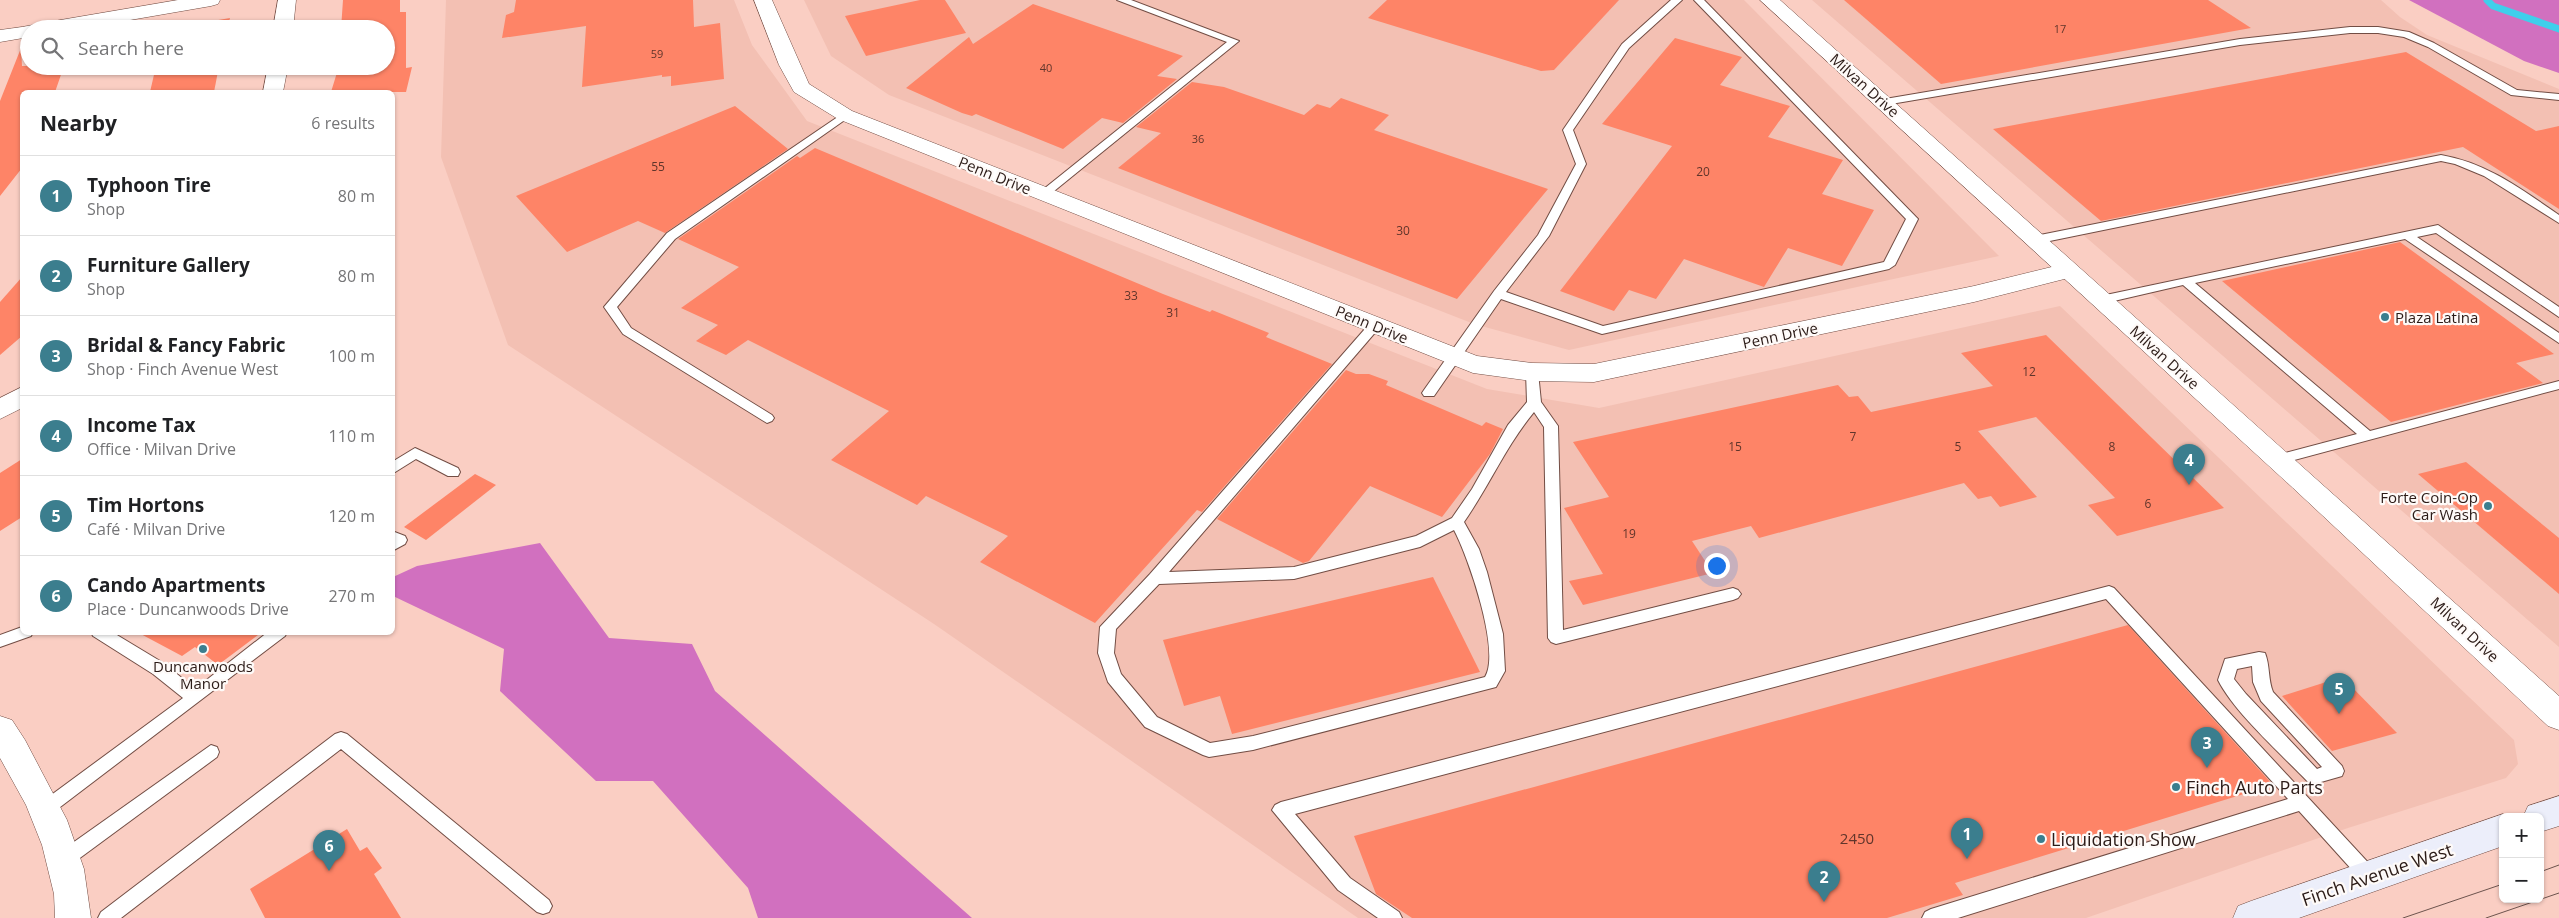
<!DOCTYPE html>
<html lang="en">
<head>
<meta charset="utf-8">
<style>
  :root { --surface:#fff; --page:#f2f2f2; --text:#202124; --muted:#757577; --line:#e0e0e0; --accent:#3b7e8e }
  body { margin:0; font-family:"Open Sans",sans-serif; background:var(--page); color:var(--text) }
  .controls { position:absolute; right:15px; bottom:15px; display:grid; overflow:hidden; border-radius:8px; box-shadow:0 1px 4px #0004 }
  .controls button { width:45px; height:45px; display:grid; place-items:center; padding:0; border:0; border-bottom:1px solid var(--line); background:var(--surface); color:var(--text); font:25px sans-serif }
  .you { position:absolute; left:1716px; top:565px; width:18px; height:18px; margin:-12px; border:4px solid #fff; border-radius:50%; background:#1a73e8; box-shadow:0 0 0 8px #1a73e833 }
  .badge { display:grid; place-items:center; width:32px; height:32px; border-radius:50%; background:var(--accent); color:#fff; font-size:16px; font-weight:700 }
  .pin { position:absolute; translate:-50% -41px; filter:drop-shadow(0 1px 2px #0008) }
  .pin::after { content:''; position:absolute; top:26px; width:18px; height:15px; background:inherit; clip-path:polygon(0 0,100% 0,50% 100%) }
  .list { margin:0; padding:0; list-style:none }
  h2 { display:flex; justify-content:space-between; align-items:center; height:65px; margin:0; padding:0 20px; font-size:21px }
  h2 small { font-size:16px; font-weight:400; color:var(--muted) }
  .list li { display:grid; grid-template-columns:32px 1fr auto; gap:15px; align-items:center; box-sizing:border-box; height:80px; padding:0 20px; border-top:1px solid var(--line) }
  .list b { display:block; font-size:19px; white-space:nowrap }
  .list p { margin:0; font-size:16px; white-space:nowrap; color:var(--muted) }
  .list em { font-size:16px; font-style:normal; color:var(--muted) }
  .icon { flex:none; width:28px; height:28px; fill:none; stroke:currentColor; stroke-width:2; stroke-linecap:round; stroke-linejoin:round }
  .map { position:relative; flex:none; width:2559px; height:918px; overflow:hidden }
  .search { position:absolute; background:var(--surface); box-shadow:0 1px 4px #0004; left:20px; top:20px; width:375px; height:55px; display:flex; align-items:center; gap:12px; box-sizing:border-box; padding:0 18px; border-radius:28px; color:var(--muted); font-size:19px }
  .panel { position:absolute; background:var(--surface); box-shadow:0 1px 4px #0004; left:20px; top:90px; width:375px; height:545px; border-radius:8px }
  .map>svg:first-child { display:block }
</style>
</head>
<body>
<div class="map">
<svg width="2559" height="918" viewBox="0 0 2559 918">
  <rect width="100%" height="100%" fill="#facec3"/>
  <g fill="#f3c0b3">
    <polygon points="446,0 734,0 752,45 807,121 1487,389 1599,408 2060,306 2514,740 2518,764 2506,778 2348,828 2086,918 1358,918 934,624 508,345 441,157"/>
    <polygon points="804,0 1744,0 1999,256 1569,350 1474,324 889,95 831,56"/>
    <polygon points="1812,0 2381,0 2400,17 2427,35 2559,89 2559,647"/>
  </g>
  <g fill="#d170bf">
    <polygon points="2409,0 2559,0 2559,73 2524,61"/>
    <polygon points="540,543 609,638 692,644 715,691 972,918 758,918 748,888 653,781 596,781 500,691 504,649 393,596 393,577 417,566"/>
  </g>
  <g fill="none" stroke-linecap="round" stroke-linejoin="round">
    <polyline stroke="#3fcfeb" stroke-width="7" points="2487,0 2493,6 2559,29"/>
  </g>
  <g fill="#fe8467">
    <polygon points="343,0 400,0 400,12 406,12 406,68 412,67 406,92 331,92 339,66 386,66 386,29 341,29"/>
    <polygon points="516,0 693,0 694,27 720,23 724,79 671,86 671,76 662,77 662,75 582,87 586,26 502,38 506,15 514,12"/>
    <polygon points="920,0 945,0 966,33 866,56 845,16"/>
    <polygon points="1387,0 1619,0 1554,70 1541,71 1368,18"/>
    <polygon points="1844,0 2208,0 2251,28 1941,84"/>
    <polygon points="1033,4 1183,56 1157,76 1177,79 1123,123 1102,118 1063,149 976,114 972,116 962,113 906,88 969,37 973,44"/>
    <polygon points="230,18 227,29 166,29"/>
    <polygon points="1675,38 1742,57 1720,85 1790,106 1768,137 1843,160 1822,194 1874,210 1842,266 1788,248 1764,287 1684,259 1656,299 1629,290 1614,311 1560,291 1672,146 1602,124"/>
    <polygon points="21,48 22,66 64,66 55,92 22,92 22,168 0,196 0,101"/>
    <polygon points="2406,52 2536,131 2559,126 2559,209 2463,147 2101,221 1993,129"/>
    <polygon points="156,66 219,66 214,92 150,92"/>
    <polygon points="1192,82 1224,87 1304,115 1317,104 1330,108 1341,98 1389,115 1374,130 1548,189 1457,299 1118,168 1161,133 1136,127"/>
    <polygon points="735,106 788,149 665,233 638,221 567,252 516,196"/>
    <polygon points="815,148 1163,294 1210,312 1212,310 1269,333 1266,337 1332,364 1202,512 1197,510 1095,623 980,562 1008,536 926,496 917,505 831,460 889,411 748,340 726,355 696,341 718,325 681,308 739,267 678,239 797,156 800,158"/>
    <polygon points="2400,242 2554,354 2516,363 2543,383 2391,422 2222,281"/>
    <polygon points="22,277 22,336 0,355 0,302"/>
    <polygon points="2046,335 2224,508 2117,536 2088,505 2115,498 2036,417 1978,431 2037,497 2000,507 1991,496 1978,499 1964,483 1759,538 1751,526 1692,541 1713,573 1583,605 1569,581 1603,574 1564,508 1609,497 1573,442 1838,385 1849,397 1858,396 1871,412 1993,386 1961,353"/>
    <polygon points="1346,370 1356,374 1369,374 1388,381 1386,385 1482,426 1486,422 1503,429 1490,454 1442,517 1370,486 1309,561 1303,563 1217,519"/>
    <polygon points="22,459 22,517 0,531 0,473"/>
    <polygon points="2466,462 2559,538 2559,594 2418,474"/>
    <polygon points="475,474 496,485 426,540 404,527"/>
    <polygon points="1433,577 1480,672 1232,734 1220,696 1184,706 1163,640"/>
    <polygon points="2128,625 2273,785 1955,883 1963,895 1887,918 1412,918 1376,894 1354,836"/>
    <polygon points="137,632 262,632 218,665 195,647 182,656"/>
    <polygon points="2342,677 2397,733 2332,751 2282,696"/>
    <polygon points="347,829 360,851 367,847 382,868 374,874 401,918 265,918 250,889"/>
  </g>
  <g fill="none" stroke-linecap="round" stroke-linejoin="round">
    <defs>
      <g id="service">
        <polygon points="1117,0 1131,0 1239,41 1048,196 1040,196 1040,192 1227,42"/>
        <polygon points="1671,0 1682,0 1629,48 1573,130 1586,164 1549,236 1506,292 1603,326 1884,262 1906,219 1694,0 1704,0 1916,217 1918,219 1895,265 1889,269 1602,334 1501,299 1434,396 1424,396 1422,393 1424,390 1494,291 1538,235 1576,164 1563,130 1622,44"/>
        <polygon points="2350,27 2378,27 2409,32 2434,43 2517,90 2559,94 2559,100 2511,95 2428,47 2404,37 2378,33 2350,33 2240,45 1885,105 1880,102 1885,99 2240,39"/>
        <polygon points="845,112 849,113 849,117 675,239 617,307 631,328 772,415 774,418 772,421 767,423 623,334 604,307 667,233"/>
        <path d="M 2441,155 C 2487,163 2521,189 2559,215 L 2559,223 L 2484,176 L 2455,164 L 2441,161 L 2035,244 L 2029,240 L 2035,236 Z"/>
        <polygon points="2438,225 2559,307 2559,317 2436,233 2417,237 2559,333 2559,343 2405,239 2195,283 2370,431 2559,381 2559,389 2279,464 2272,459 2274,456 2357,434 2183,285 2101,304 2095,300 2101,296"/>
        <path d="M 1375,321 L 1379,322 L 1381,325 L 1379,328 L 1169,572 L 1294,567 L 1416,536 L 1452,518 L 1472,489 L 1508,425 L 1527,402 L 1526,372 L 1532,368 L 1538,372 L 1541,402 L 1558,426 L 1563,630 L 1733,588 L 1738,590 L 1741,594 L 1738,598 L 1733,600 L 1556,644 L 1551,642 L 1548,638 L 1544,427 L 1534,412 C 1506,446 1489,486 1464,522 L 1479,549 L 1487,572 L 1503,634 L 1505,671 L 1496,687 L 1253,750 L 1209,757 L 1203,755 L 1145,727 L 1108,682 L 1098,653 L 1100,627 L 1150,574 L 1371,322 ZM 1454,530 C 1468,556 1501,651 1485,677 L 1253,736 L 1210,743 L 1157,717 L 1121,674 L 1114,653 L 1116,629 L 1159,584 L 1294,579 L 1420,547 Z"/>
        <polygon points="415,448 458,468 460,472 458,476 448,476 416,459 392,474 392,462"/>
        <polygon points="392,531 405,536 407,540 405,544 392,551"/>
        <polygon points="2109,586 2114,588 2375,870 2378,876 2375,882 2369,884 2363,882 2299,811 1958,918 1922,918 1925,912 1931,909 2288,799 2106,599 1295,814 1350,878 1399,912 1402,918 1378,918 1338,890 1272,810 1275,805 1281,802"/>
        <polygon points="22,627 22,632 33,632 31,636 0,647 0,635"/>
        <polygon points="91,632 112,632 165,664 195,689 268,632 287,632 285,636 51,814 45,817 39,814 36,809 39,804 183,698 153,674 93,636"/>
        <path d="M 2259,652 L 2265,653 C 2270,665 2268,680 2273,692 L 2342,766 L 2344,771 L 2342,776 L 2314,784 L 2308,782 C 2282,755 2234,712 2218,680 L 2225,659 ZM 2252,666 L 2253,682 L 2261,701 L 2322,767 L 2317,769 L 2246,694 L 2234,679 L 2237,669 Z"/>
        <polygon points="341,732 347,734 549,900 552,906 549,912 543,914 537,912 341,749 121,918 98,918 101,912 335,734"/>
        <polygon points="211,745 217,747 219,752 217,757 69,866 63,868 57,866 54,860 57,854"/>
      </g>
      <g id="minor">
        <path d="M 178,0 L 220,0 L 218,4 L 211,6 L 78,29 L 29,29 L 29,37 L 0,42 L 0,30 C 15,28 30,26 43,23 Z"/>
        <polygon points="278,0 296,0 293,29 273,29"/>
        <polygon points="754,0 772,0 809,84 852,111 1477,356 1532,363 1594,364 1974,286 2068,263 2076,266 2080,271 2076,276 1974,302 1594,382 1532,381 1473,373 838,119 794,92 779,65"/>
        <polygon points="268,66 288,66 283,92 263,92"/>
        <polygon points="22,387 22,408 0,419 0,398"/>
      </g>
      <g id="tertiary">
        <polygon points="1760,0 1780,0 2559,696 2559,730 2548,726 2293,488"/>
        <polygon points="0,716 12,720 25,740 67,820 84,869 91,918 55,918 54,894 42,845 26,805 0,758"/>
      </g>
      <g id="secondary">
        <polygon points="2559,796 2559,826 2540,832 2540,817 2523,817 2528,806"/>
        <polygon points="2503,814 2509,817 2503,817 2503,846 2299,918 2233,918 2238,906 2251,901"/>
      </g>
    </defs>
    <use href="#service" stroke="#724d44" stroke-width="2"/>
    <use href="#minor" stroke="#724d44" stroke-width="1"/>
    <use href="#tertiary" stroke="#724d44" stroke-width="1"/>
    <use href="#secondary" stroke="#724d44" stroke-width="1"/>
    <use href="#service" fill="#fff" fill-rule="evenodd"/>
    <use href="#minor" fill="#fff" fill-rule="evenodd"/>
    <use href="#tertiary" fill="#fff" fill-rule="evenodd"/>
    <use href="#secondary" fill="#eceefa" fill-rule="evenodd"/>
    <g stroke="#6d544e" stroke-width="1">
      <polyline points="2540,872 2559,865"/>
      <polyline points="2403,918 2503,884"/>
      <polyline points="2486,918 2559,893"/>
    </g>
  </g>
  <g fill="#3b7e8e" stroke="#fefaf8" stroke-width="2">
    <circle cx="2385" cy="317" r="5"/>
    <circle cx="2488" cy="506" r="5"/>
    <circle cx="203" cy="649" r="5"/>
    <circle cx="2176" cy="787" r="5"/>
    <circle cx="2041" cy="839" r="5"/>
  </g>
  <g text-anchor="middle" dominant-baseline="central" stroke-width="4.5" stroke-linejoin="round" paint-order="stroke">
    <g font-size="11" fill="#60352b">
      <text x="2060" y="28">17</text>
      <text x="657" y="53">59</text>
      <text x="1046" y="67">40</text>
      <text x="1198" y="138">36</text>
    </g>
    <g font-size="12" fill="#60352b">
      <text x="658" y="166">55</text>
      <text x="1703" y="171">20</text>
      <text x="1403" y="230">30</text>
      <text x="1131" y="295">33</text>
      <text x="1173" y="312">31</text>
      <text x="2029" y="371">12</text>
      <text x="1853" y="436">7</text>
      <text x="1735" y="446">15</text>
      <text x="1958" y="446">5</text>
      <text x="2112" y="446">8</text>
      <text x="2148" y="503">6</text>
      <text x="1629" y="533">19</text>
    </g>
    <g font-size="15" fill="#2b1b17" stroke="#fefaf8">
      <text transform="translate(1865 85) rotate(42)">Milvan Drive</text>
      <text transform="translate(995 175) rotate(22)">Penn Drive</text>
      <text transform="translate(1372 324) rotate(22)">Penn Drive</text>
      <text transform="translate(1780 335) rotate(-12)">Penn Drive</text>
      <text transform="translate(2165 357) rotate(42)">Milvan Drive</text>
      <text transform="translate(2465 629) rotate(43)">Milvan Drive</text>
    </g>
    <g font-size="15" fill="#2b1b17" stroke="#fefaf8" text-anchor="start">
      <text x="2395" y="317">Plaza Latina</text>
      <text x="2478" y="497" text-anchor="end">Forte Coin-Op<tspan x="2478" dy="17">Car Wash</tspan></text>
      <text x="203" y="666" text-anchor="middle">Duncanwoods<tspan x="203" dy="17">Manor</tspan></text>
    </g>
    <g font-size="15" fill="#60352b">
      <text x="1857" y="838">2450</text>
    </g>
    <g font-size="18" fill="#2b1b17" stroke="#fefaf8" text-anchor="start">
      <text x="2186" y="787">Finch Auto Parts</text>
      <text x="2051" y="839">Liquidation Show</text>
    </g>
    <g font-size="18" fill="#2b1b17" stroke="#fefaf8">
      <text transform="translate(2377 874) rotate(-19)">Finch Avenue West</text>
    </g>
  </g>
</svg>
<div class="controls">
<button>+</button>
<button>−</button>
</div>
<div class="you"></div>
<div class="pin badge" style="left:1967px;top:859px">1</div>
<div class="pin badge" style="left:1824px;top:902px">2</div>
<div class="pin badge" style="left:2207px;top:768px">3</div>
<div class="pin badge" style="left:2189px;top:485px">4</div>
<div class="pin badge" style="left:2339px;top:714px">5</div>
<div class="pin badge" style="left:329px;top:871px">6</div>
<div class="search"><svg class="icon" aria-label="search" viewBox="0 0 24 24"><circle cx="10" cy="10" r="6"/><path d="M15 15l6 6"/></svg>Search here</div>
<section class="panel">
<h2>Nearby<small>6 results</small></h2>
<ul class="list">
<li><span class="badge">1</span><div><b>Typhoon Tire</b><p>Shop</p></div><em>80 m</em></li>
<li><span class="badge">2</span><div><b>Furniture Gallery</b><p>Shop</p></div><em>80 m</em></li>
<li><span class="badge">3</span><div><b>Bridal &amp; Fancy Fabric</b><p>Shop · Finch Avenue West</p></div><em>100 m</em></li>
<li><span class="badge">4</span><div><b>Income Tax</b><p>Office · Milvan Drive</p></div><em>110 m</em></li>
<li><span class="badge">5</span><div><b>Tim Hortons</b><p>Café · Milvan Drive</p></div><em>120 m</em></li>
<li><span class="badge">6</span><div><b>Cando Apartments</b><p>Place · Duncanwoods Drive</p></div><em>270 m</em></li>
</ul>
</section>
</div>
</body>
</html>
